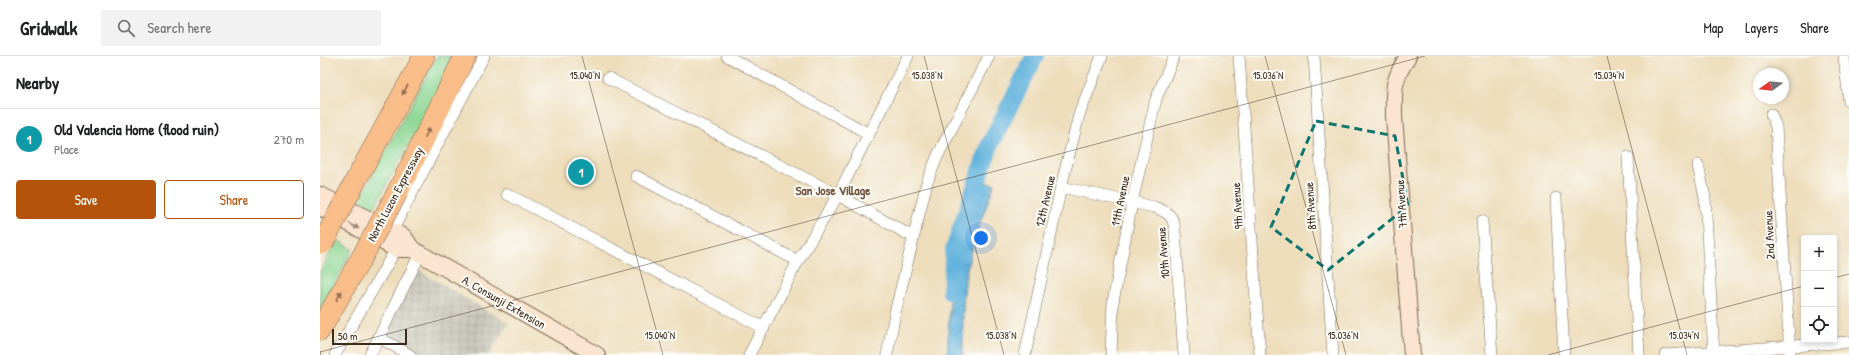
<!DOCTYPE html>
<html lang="en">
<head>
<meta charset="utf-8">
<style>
  :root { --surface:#fff; --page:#f2f2f2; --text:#202124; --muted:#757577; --line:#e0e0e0; --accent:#b45309 }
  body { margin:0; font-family:"Patrick Hand",sans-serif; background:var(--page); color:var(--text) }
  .controls { position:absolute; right:12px; bottom:12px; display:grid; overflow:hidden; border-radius:4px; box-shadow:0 2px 6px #0003 }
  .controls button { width:36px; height:36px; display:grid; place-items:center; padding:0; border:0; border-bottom:1px solid var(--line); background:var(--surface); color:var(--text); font:20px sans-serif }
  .compass { position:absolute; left:1433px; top:12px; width:36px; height:36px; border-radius:50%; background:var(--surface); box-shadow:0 2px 6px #0003; rotate:255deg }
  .scale { position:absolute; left:12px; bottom:10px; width:75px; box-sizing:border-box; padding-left:4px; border:2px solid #3b2a1e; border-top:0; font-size:11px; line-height:14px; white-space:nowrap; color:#3b2a1e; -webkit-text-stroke:3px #fdfcf7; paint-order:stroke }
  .you { position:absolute; left:661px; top:182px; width:14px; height:14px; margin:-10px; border:3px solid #fff; border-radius:50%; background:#1a73e8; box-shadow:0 0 0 6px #1a73e833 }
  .badge { display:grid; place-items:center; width:26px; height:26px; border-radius:50%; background:var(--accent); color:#fff; font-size:13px; font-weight:700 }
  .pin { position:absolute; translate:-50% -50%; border:2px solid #fff; box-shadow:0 1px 4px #0006 }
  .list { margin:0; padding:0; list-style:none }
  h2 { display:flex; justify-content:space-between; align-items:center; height:52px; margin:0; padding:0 16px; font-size:17px }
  h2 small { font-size:13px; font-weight:400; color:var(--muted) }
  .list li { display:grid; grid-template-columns:26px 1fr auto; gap:12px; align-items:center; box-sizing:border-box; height:60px; padding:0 16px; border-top:1px solid var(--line) }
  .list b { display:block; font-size:15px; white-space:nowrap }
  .list p { margin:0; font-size:13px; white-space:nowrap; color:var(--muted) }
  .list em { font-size:13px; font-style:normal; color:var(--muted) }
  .actions { display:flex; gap:8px; padding:12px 16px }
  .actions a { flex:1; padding:9px 0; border:1px solid var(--accent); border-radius:4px; text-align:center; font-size:14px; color:var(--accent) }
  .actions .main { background:var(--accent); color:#fff }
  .icon { flex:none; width:22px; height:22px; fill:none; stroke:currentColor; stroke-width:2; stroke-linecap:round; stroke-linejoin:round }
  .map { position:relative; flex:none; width:1529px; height:299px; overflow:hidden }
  header { display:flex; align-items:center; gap:24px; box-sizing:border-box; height:56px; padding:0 20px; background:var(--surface); border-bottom:1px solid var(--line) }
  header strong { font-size:19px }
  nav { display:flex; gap:22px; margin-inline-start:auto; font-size:14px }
  .search { width:280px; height:36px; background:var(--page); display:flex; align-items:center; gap:10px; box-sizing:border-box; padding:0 14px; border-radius:4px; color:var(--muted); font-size:15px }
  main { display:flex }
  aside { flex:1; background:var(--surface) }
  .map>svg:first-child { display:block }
</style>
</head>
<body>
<header>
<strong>Gridwalk</strong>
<div class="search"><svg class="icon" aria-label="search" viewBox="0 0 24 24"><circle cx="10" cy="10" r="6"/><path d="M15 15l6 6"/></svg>Search here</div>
<nav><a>Map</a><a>Layers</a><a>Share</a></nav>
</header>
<main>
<aside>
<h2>Nearby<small></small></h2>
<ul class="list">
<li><span class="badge" style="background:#0f9aa8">1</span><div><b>Old Valencia Home (flood ruin)</b><p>Place</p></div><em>270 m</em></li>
</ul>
<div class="actions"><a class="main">Save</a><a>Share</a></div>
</aside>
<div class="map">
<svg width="1529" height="299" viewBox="0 0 1529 299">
  <defs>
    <pattern id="industrial-grid" width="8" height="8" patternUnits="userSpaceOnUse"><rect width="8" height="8" fill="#c7c5b8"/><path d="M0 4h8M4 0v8" fill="none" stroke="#aca99e"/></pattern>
    <pattern id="water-ripples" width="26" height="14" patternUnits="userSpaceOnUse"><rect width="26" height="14" fill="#62b2dd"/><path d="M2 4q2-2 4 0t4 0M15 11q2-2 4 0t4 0" fill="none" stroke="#5291b3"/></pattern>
  </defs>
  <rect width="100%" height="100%" fill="#fdfcf7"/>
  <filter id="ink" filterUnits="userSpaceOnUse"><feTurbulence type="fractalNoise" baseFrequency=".025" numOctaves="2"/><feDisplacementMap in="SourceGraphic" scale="8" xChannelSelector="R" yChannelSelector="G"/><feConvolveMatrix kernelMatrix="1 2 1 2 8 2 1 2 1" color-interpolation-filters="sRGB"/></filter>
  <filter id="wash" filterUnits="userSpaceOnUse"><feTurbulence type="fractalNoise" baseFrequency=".012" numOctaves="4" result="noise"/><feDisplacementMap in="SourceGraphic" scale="16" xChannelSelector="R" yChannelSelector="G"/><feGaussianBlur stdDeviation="0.9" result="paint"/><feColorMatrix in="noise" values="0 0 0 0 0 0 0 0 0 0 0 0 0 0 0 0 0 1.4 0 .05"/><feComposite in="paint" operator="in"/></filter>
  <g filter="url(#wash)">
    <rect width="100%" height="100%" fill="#edddbb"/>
    <polygon fill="url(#industrial-grid)" points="99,215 188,267 169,299 95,299 63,281"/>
    <g fill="#8bd693" stroke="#638058">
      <polygon points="117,0 134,0 103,62 54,152 39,144"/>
      <polygon points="17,184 33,193 0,254 0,216"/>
    </g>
    <path fill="url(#water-ripples)" stroke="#4e6e7e" d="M 660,126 L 675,128 C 664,155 653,184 647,213 C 642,241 643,271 643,299 L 627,299 L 631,221 L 635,196 Z"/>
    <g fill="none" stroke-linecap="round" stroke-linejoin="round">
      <polyline stroke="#62b2dd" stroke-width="18" points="631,236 634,194 670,88 715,0"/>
    </g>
  </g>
  <g filter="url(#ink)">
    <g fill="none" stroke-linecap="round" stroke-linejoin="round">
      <defs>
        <g id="street">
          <polyline points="407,0 549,78"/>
          <polyline points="919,0 940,299"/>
          <polyline points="994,0 1013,299"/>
          <polyline points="1524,0 1529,46"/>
          <polyline points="288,22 518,139 593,181"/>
          <polyline points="1451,58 1456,71 1470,299"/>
          <polyline points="1308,101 1319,299"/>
          <polyline points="1378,109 1385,142 1394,299"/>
          <polyline points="316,120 478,205"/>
          <path d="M 741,131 L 834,151 C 848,156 854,160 855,175 L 864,299"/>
          <polyline points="187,138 444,272"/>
          <polyline points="1236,142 1244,299"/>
          <polyline points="1162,165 1172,299"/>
          <polyline points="72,175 164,0"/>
          <polyline points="58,281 90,299"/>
          <polyline points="15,299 76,193"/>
          <polyline points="50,299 100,198"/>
          <polyline points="429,299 478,205 518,139 588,0"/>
          <polyline points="567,299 575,257 607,126 618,99 669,0"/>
          <polyline points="705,299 741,131 759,59 782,0"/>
          <polyline points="791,299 793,246 812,146 836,43 854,0"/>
          <polyline points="1345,299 1529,286"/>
        </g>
        <g id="secondary">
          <path d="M 1088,0 C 1072,26 1074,31 1074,60 L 1092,299"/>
          <polyline points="0,139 84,181 92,193 277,299"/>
          <polyline points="0,151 76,193 92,193"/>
        </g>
        <g id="highway">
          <polyline points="37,122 104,0"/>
          <polyline points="77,137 145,0"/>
          <polyline points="0,274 42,201"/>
        </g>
      </defs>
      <use href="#street" stroke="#796955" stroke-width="12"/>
      <use href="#secondary" stroke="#796955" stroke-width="18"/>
      <use href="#highway" stroke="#796955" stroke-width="22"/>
      <use href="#street" stroke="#fff" stroke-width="11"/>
      <use href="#secondary" stroke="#fce5d0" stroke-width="16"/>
      <use href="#highway" stroke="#f8bd89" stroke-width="21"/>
      <defs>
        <g id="highway-bridge">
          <polyline points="3,187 37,122"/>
          <polyline points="42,201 77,137"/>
        </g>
      </defs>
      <use href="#highway-bridge" stroke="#796955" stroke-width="22" stroke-linecap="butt"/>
      <use href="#highway-bridge" stroke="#f8bd89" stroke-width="21"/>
    </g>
    <defs><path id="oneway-solid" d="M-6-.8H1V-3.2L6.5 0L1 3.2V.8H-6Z"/></defs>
    <g fill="#906c4e">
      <use href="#oneway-solid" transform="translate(85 34) rotate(119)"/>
      <use href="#oneway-solid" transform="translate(107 77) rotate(-64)"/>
      <use href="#oneway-solid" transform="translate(19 240) rotate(-61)"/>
    </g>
    <use fill="#9c8877" href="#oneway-solid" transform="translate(34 170) rotate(29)"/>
  </g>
  <path fill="none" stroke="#0f766e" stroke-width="3" stroke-dasharray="8 5" stroke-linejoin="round" d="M 996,65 L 1075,80 L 1088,150 L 1008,214 L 951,171 Z"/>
  <path fill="none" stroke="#3b2a1e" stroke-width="1" stroke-opacity="0.45" d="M 262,0 L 343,299M 604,0 L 684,299M 945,0 L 1026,299M 1287,0 L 1367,299M 1514,222 L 1529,218M 0,295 L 1,299M 0,296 L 1105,0M 1228,299 L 1484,230"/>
  <g text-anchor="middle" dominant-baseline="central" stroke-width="4" stroke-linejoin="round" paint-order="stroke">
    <g font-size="12" fill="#3b2a1e" stroke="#fdfcf7">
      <text transform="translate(75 138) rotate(-62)">North Luzon Expressway</text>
      <text transform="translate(725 145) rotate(-77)">12th Avenue</text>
      <text transform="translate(800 145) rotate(-78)">11th Avenue</text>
      <text transform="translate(1081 148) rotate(-94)">7th Avenue</text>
      <text transform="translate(917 150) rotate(-94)">9th Avenue</text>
      <text transform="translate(990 150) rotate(-94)">8th Avenue</text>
      <text transform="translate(1449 179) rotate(-93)">2nd Avenue</text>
      <text transform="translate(843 197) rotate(-95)">10th Avenue</text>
      <text transform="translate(184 246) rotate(30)">A. Consunji Extension</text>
    </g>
    <g font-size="13" font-weight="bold" fill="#755944" stroke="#fdfcf7">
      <text x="513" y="134">San Jose Village</text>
    </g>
  </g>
  <g font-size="10" text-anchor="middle" fill="#3b2a1e" stroke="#fdfcf7" stroke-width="4" stroke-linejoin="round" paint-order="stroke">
    <text x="265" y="23">15.040°N</text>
    <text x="607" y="23">15.038°N</text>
    <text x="948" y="23">15.036°N</text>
    <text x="1289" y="23">15.034°N</text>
    <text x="340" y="283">15.040°N</text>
    <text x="681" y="283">15.038°N</text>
    <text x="1023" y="283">15.036°N</text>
    <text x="1364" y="283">15.034°N</text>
  </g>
</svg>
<div class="controls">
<button>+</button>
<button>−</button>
<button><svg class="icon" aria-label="locate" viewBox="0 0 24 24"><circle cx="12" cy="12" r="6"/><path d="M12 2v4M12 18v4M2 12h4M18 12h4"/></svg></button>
</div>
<svg class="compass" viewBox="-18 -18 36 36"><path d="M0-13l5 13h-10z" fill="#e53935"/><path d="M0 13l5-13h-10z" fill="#757577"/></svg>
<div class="scale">50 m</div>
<div class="you"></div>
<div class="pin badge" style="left:261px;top:116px;background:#0f9aa8">1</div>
</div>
</main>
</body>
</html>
